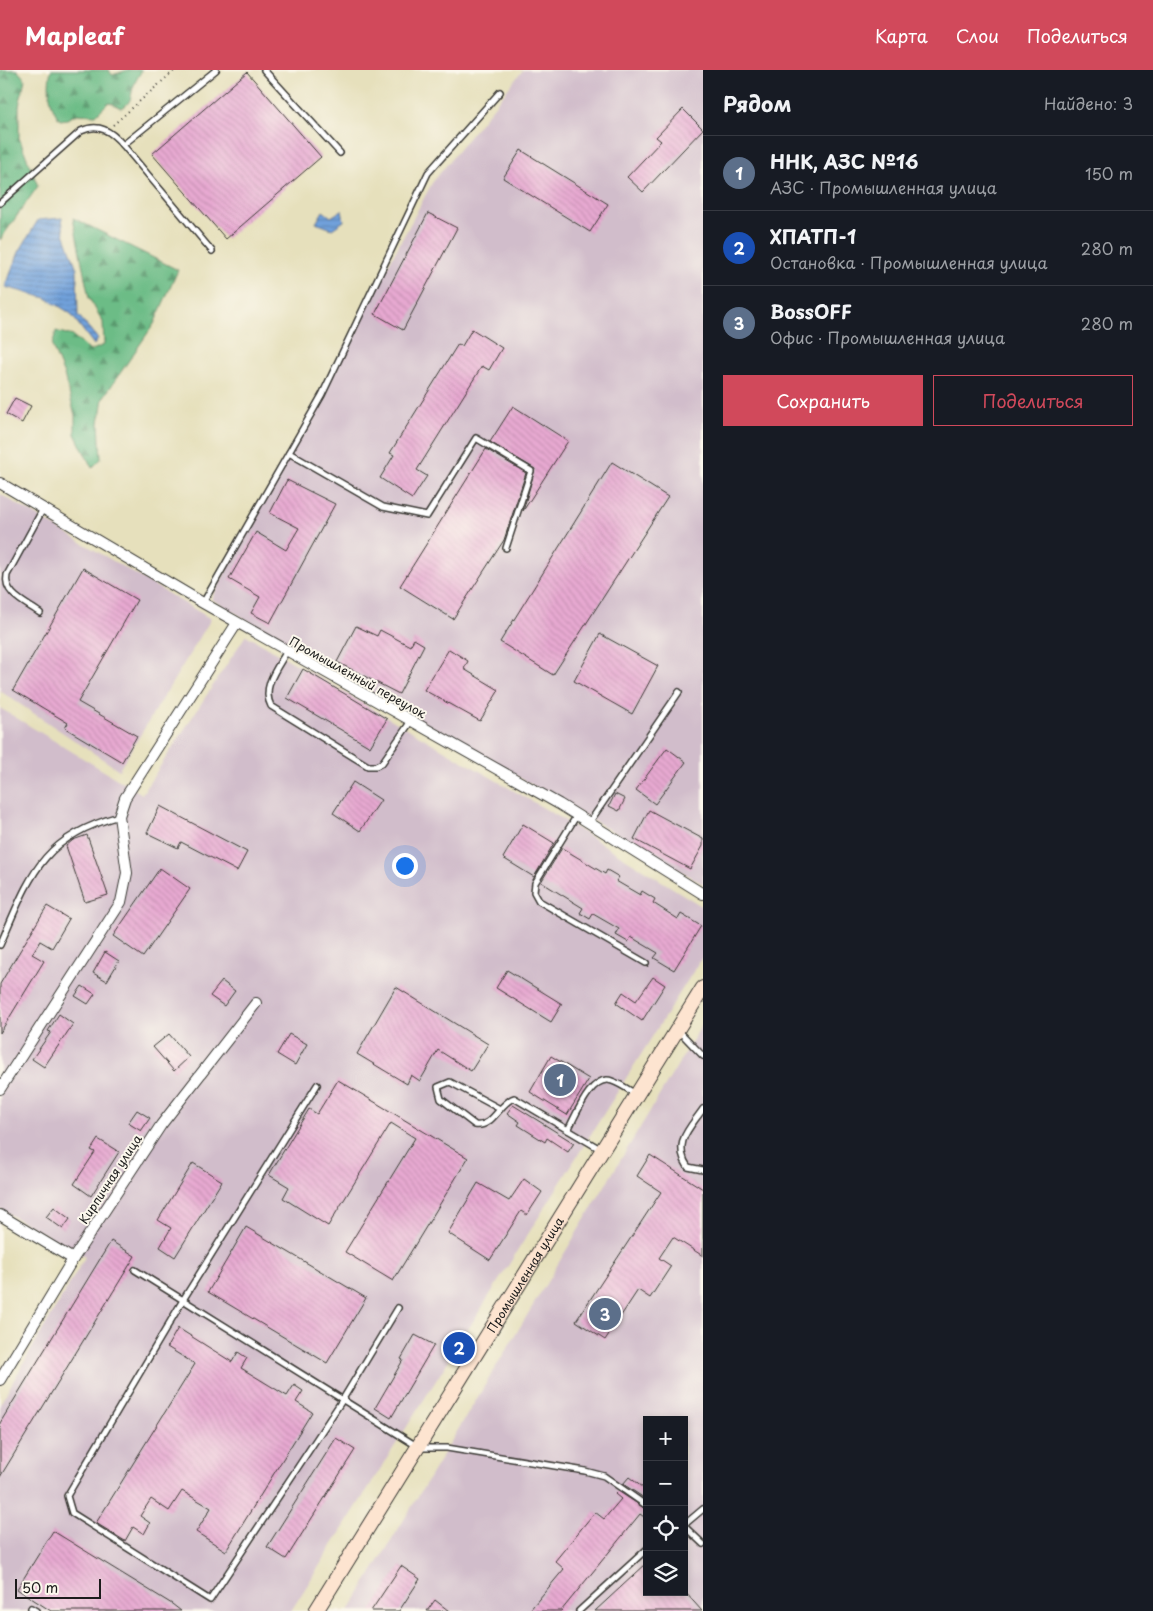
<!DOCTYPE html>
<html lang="ru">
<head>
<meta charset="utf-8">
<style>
  :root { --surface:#171b24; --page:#20242c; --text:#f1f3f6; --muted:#9ea1a6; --line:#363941; --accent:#d1495b }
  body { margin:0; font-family:"Playpen Sans",sans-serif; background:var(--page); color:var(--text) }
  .controls { position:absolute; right:15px; bottom:15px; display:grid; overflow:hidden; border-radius:0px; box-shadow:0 2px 8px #0003 }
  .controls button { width:45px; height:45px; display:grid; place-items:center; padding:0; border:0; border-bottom:1px solid var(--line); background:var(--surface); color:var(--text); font:25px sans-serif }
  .scale { position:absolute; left:15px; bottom:12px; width:86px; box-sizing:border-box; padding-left:5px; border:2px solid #1c1c1c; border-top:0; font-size:14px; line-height:18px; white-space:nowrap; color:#1c1c1c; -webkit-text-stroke:4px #fbf7ec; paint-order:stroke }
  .you { position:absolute; left:404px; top:795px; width:18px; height:18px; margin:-12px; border:4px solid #fff; border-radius:50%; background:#1a73e8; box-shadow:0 0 0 8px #1a73e833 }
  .badge { display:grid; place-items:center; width:32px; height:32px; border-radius:50%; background:var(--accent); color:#fff; font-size:16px; font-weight:700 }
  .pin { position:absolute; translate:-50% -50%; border:2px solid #fff; box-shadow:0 1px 5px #0006 }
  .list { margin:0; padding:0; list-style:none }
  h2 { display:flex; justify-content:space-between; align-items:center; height:65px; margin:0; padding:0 20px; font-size:21px }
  h2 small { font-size:16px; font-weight:400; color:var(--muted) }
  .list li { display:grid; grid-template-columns:32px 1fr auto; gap:15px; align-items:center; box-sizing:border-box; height:75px; padding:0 20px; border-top:1px solid var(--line) }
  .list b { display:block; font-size:19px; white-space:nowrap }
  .list p { margin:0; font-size:16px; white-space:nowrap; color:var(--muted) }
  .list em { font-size:16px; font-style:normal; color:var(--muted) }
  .actions { display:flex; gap:10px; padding:15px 20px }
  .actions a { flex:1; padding:11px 0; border:1px solid var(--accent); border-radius:0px; text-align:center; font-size:18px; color:var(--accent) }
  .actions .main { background:var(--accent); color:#fff }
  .icon { flex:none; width:28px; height:28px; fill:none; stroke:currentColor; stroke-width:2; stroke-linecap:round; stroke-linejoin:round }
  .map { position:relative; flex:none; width:703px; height:1541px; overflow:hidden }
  header { display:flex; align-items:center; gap:30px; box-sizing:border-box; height:70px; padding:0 25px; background:var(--accent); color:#fff }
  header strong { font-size:24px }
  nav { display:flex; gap:28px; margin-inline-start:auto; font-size:18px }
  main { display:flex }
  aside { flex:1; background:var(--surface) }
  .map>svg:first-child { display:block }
</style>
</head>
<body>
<header>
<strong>Mapleaf</strong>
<nav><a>Карта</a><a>Слои</a><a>Поделиться</a></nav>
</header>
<main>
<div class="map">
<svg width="703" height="1541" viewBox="0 0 703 1541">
  <defs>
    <pattern id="forest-firs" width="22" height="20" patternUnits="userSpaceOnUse" patternTransform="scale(1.25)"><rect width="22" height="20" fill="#6cbc86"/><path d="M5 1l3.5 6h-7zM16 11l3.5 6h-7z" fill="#58986d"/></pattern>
    <pattern id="water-rules" width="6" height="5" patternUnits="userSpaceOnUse" patternTransform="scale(1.25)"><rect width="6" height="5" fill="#71a1db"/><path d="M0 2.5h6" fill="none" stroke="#5c82b1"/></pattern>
    <pattern id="building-back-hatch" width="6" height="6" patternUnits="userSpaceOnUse" patternTransform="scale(1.25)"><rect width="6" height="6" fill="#e7a9d1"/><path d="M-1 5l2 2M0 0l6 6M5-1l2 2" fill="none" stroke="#c691b3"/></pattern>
  </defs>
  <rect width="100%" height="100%" fill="#fbf7ec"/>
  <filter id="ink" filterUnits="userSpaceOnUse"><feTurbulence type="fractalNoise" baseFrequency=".02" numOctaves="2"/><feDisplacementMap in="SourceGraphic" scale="10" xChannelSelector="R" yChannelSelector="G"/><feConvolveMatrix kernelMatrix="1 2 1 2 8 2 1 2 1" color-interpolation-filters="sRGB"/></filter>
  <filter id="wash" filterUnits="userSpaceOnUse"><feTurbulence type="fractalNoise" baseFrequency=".0096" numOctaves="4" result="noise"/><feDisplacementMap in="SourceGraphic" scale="20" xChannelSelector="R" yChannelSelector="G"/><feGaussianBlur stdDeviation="1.12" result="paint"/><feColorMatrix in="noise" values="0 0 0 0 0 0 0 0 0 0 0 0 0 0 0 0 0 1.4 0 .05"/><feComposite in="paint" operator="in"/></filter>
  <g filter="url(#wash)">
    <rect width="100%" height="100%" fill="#e6e0bc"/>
    <g fill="#d1bdcb" fill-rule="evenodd">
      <polygon points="523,0 703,0 703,814 211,529 432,113"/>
      <polygon points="0,424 211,549 119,700 0,621"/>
      <polygon points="246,565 559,747 703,837 703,886 291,1541 0,1541 0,1334 85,1187 0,1139 0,638 142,724"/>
      <path d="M 703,953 L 703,1541 L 349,1541 ZM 647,1350 L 684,1350 L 684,1522 L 647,1522 Z"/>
    </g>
    <g fill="url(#forest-firs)" stroke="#446c51">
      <polygon points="0,0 17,0 25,9 19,36 19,68 38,116 0,170"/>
      <path d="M 51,0 L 109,0 L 112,5 L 128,0 L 142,0 C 139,5 136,10 134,15 C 130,25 133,33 121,38 L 109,32 L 96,45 L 77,44 L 67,49 L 60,50 C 49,36 47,17 51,0 Z"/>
      <polygon points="73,148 178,200 154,254 103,328 99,353 101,389 92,398 75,364 75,345 64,305 52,276 56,261 73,266 90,281 104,275 103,252 89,228"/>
    </g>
    <g fill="url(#water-rules)" stroke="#465e7c">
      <polygon points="342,140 344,151 332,159 316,153 323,141 331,147"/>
      <polygon points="62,148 64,163 77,199 78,245 98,269 94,275 70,243 46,228 5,217 19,182 38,150"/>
    </g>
    <g id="blocks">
      <g fill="url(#building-back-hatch)">
        <polygon points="247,2 321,87 226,169 152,84"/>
        <polygon points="683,39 703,59 643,122 627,107 661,71 656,67"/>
        <polygon points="521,80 608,134 590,162 503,108"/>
        <polygon points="428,143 457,158 403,260 375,244"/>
        <polygon points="472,259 502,278 489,300 482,296 417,400 427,406 412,429 380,408 394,385 390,383 458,274 462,276"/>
        <polygon points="15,328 31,336 22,353 6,344"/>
        <polygon points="513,336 568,371 523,441 535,399 490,372"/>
        <polygon points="486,379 526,403 504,470 453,549 400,516"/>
        <polygon points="612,392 668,427 553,605 500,572"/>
        <polygon points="287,410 335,434 270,553 251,543 260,527 229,509 256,462 286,480 299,458 270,443"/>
        <polygon points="83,498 137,530 78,632 137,666 122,692 65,658 68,653 13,620"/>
        <polygon points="356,556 377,566 380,560 410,576 414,569 424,575 399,624 337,592"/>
        <polygon points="600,564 658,596 632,644 574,611"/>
        <polygon points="449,579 468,591 464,599 499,620 480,651 424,620"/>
        <polygon points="303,599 387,649 370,677 287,628"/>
        <polygon points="667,678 686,692 655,734 636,720"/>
        <polygon points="353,712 381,730 360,761 333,743"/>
        <polygon points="615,724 625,729 619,741 609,736"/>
        <polygon points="160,736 247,782 237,801 181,772 178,778 147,763"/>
        <polygon points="649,740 703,769 703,776 690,799 634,769"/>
        <polygon points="523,754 554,773 534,807 503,788"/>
        <polygon points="87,765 108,825 85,832 66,776 73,770"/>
        <polygon points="562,778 605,804 607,800 619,807 616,811 640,825 642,821 655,829 653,833 678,849 681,844 701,856 674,900 654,888 658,883 631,867 628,872 616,865 619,859 593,844 590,849 580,843 583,838 541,812"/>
        <polygon points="160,798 190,819 143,887 113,866"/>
        <polygon points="47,836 69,849 52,878 40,871 32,884 44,891 0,963 0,914"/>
        <polygon points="105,882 119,891 107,911 93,903"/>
        <polygon points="507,900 562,934 551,952 496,918"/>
        <polygon points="653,907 665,915 642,951 616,933 623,922 636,931"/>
        <polygon points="222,911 235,921 224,936 210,926"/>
        <polygon points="82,916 95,924 88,934 75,926"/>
        <polygon points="396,917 488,974 471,1001 438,980 420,1011 411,1005 407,1014 357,984"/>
        <polygon points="59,944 73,954 44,997 32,989 51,962 48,961"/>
        <polygon points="169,964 189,987 174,1001 153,977"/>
        <polygon points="289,964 307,974 295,995 277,984"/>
        <polygon points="551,986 589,1009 567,1045 530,1022"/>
        <polygon points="338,1010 468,1088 393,1211 345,1182 415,1068 391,1053 328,1156 283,1128 289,1117 269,1105 309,1039 317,1044"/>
        <polygon points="513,1035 574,1073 568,1082 547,1068 545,1072 518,1055 520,1052 507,1043"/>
        <polygon points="137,1040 150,1048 141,1061 128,1053"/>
        <polygon points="98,1069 119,1082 91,1126 74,1114 95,1082 91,1080"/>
        <polygon points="650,1085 703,1119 703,1186 673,1167 659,1188 671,1196 650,1228 638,1220 605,1270 576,1251 661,1122 637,1106"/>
        <polygon points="193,1093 222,1111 175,1187 160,1177 171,1158 158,1150"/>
        <polygon points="524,1109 542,1122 527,1145 521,1141 490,1190 448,1163 478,1113 509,1131"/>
        <polygon points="54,1137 70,1149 63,1159 46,1147"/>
        <polygon points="246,1157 366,1228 327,1293 208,1222"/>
        <polygon points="111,1171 135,1186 0,1407 0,1353"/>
        <polygon points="178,1258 232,1292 238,1282 247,1288 241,1298 287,1326 294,1315 303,1321 296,1332 312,1342 226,1481 196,1462 211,1438 182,1421 169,1441 151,1429 140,1446 150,1453 144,1464 133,1457 125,1471 96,1453 195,1294 167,1277"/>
        <polygon points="415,1265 434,1275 391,1348 375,1338 403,1290 401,1289"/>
        <polygon points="336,1368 355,1380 286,1489 267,1477"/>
        <polygon points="629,1407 647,1421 647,1430 623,1414"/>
        <polygon points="618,1421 647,1440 647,1449 640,1444 561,1541 529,1541 564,1499 555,1491 595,1442 604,1449 621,1429 615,1424"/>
        <polygon points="53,1461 172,1534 181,1541 51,1541 17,1519"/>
        <polygon points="647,1493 647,1522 685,1522 702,1541 595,1541"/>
        <polygon points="401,1496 420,1509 399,1541 371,1541"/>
        <polygon points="435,1530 449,1541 427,1541"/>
      </g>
    </g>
  </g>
  <g filter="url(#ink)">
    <use href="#blocks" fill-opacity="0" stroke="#3a3934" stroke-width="1"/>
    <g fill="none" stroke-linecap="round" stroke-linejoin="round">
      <defs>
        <g id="lane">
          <polyline points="264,0 340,83"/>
          <polyline points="123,75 212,181"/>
          <path d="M 0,133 L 81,61 C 99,53 111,61 123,75 L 216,0"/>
          <polyline points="289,383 383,437 427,446 476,368 531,401 506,478"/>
          <polyline points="203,533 322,325 428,103 500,22"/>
          <path d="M 40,543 C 26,533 3,524 7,505 L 43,439"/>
          <path d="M 287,581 C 278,597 261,617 271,636 L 368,696 L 376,696 L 382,693 L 411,651"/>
          <polyline points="577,745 535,813 534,822 539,831 646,893"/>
          <polyline points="589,753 679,622"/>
          <path d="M 0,875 C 30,807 40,768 119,746"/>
          <polyline points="678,960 703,986"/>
          <polyline points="317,1015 183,1230 67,1426 72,1443 210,1530 343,1329 398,1238"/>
          <path d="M 500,1039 L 450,1012 L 438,1017 L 441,1029 L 475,1055 C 493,1058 499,1033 514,1028 L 600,1079"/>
          <path d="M 703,1039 C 690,1058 672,1073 688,1097 L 703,1100"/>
          <path d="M 568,1060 C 576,1045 592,1003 612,1011 C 621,1014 629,1020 637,1025"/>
          <polyline points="135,1200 420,1378 447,1378 585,1401 604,1406 647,1436"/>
          <polyline points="684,1455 703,1439"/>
          <polyline points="684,1456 703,1474"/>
          <polyline points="31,1538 36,1541"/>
          <polyline points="579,1541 647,1479"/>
        </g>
        <g id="street">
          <polyline points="0,413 203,533 559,734 703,824"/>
          <polyline points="0,1019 121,832 127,803 119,746 125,728 237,553"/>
          <polyline points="0,1145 73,1189"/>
          <polyline points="0,1310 73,1189 161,1055 256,933"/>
        </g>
        <g id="secondary">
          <path id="s1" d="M 316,1541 L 703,918"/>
        </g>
      </defs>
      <use href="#lane" stroke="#3a3934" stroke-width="8"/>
      <use href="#street" stroke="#3a3934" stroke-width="12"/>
      <use href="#secondary" stroke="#3a3934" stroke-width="16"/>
      <polyline stroke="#3a3934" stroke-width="2" stroke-dasharray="1 4" stroke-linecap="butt" points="113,55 175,0"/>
      <use href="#lane" stroke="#fff" stroke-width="5"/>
      <use href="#street" stroke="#fff" stroke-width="10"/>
      <use href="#secondary" stroke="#fde4d0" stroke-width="14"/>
    </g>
  </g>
  <g text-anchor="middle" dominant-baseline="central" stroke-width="4" stroke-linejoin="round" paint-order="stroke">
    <g font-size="12" fill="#1c1c1c" stroke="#fbf7ec">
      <text transform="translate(358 607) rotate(29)">Промышленный переулок</text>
      <text transform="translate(110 1109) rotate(-57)">Кирпичная улица</text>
      <text stroke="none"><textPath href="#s1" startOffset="396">Промышленная улица</textPath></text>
    </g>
  </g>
</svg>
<div class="controls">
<button>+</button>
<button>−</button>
<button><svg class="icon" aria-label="locate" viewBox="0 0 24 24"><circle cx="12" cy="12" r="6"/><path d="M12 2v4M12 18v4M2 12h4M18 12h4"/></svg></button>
<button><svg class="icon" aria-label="layers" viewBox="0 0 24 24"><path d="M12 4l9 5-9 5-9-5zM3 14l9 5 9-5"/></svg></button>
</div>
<div class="scale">50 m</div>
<div class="you"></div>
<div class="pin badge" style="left:560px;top:1010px;background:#5c6f8a">1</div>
<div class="pin badge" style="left:459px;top:1278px;background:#1a4fb4">2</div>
<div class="pin badge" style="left:605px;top:1244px;background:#5c6f8a">3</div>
</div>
<aside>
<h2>Рядом<small>Найдено: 3</small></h2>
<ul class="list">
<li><span class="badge" style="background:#5c6f8a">1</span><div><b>ННК, АЗС №16</b><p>АЗС · Промышленная улица</p></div><em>150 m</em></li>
<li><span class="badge" style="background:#1a4fb4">2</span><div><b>ХПАТП-1</b><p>Остановка · Промышленная улица</p></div><em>280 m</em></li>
<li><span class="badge" style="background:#5c6f8a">3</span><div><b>BossOFF</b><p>Офис · Промышленная улица</p></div><em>280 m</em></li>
</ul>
<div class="actions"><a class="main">Сохранить</a><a>Поделиться</a></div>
</aside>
</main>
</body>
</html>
